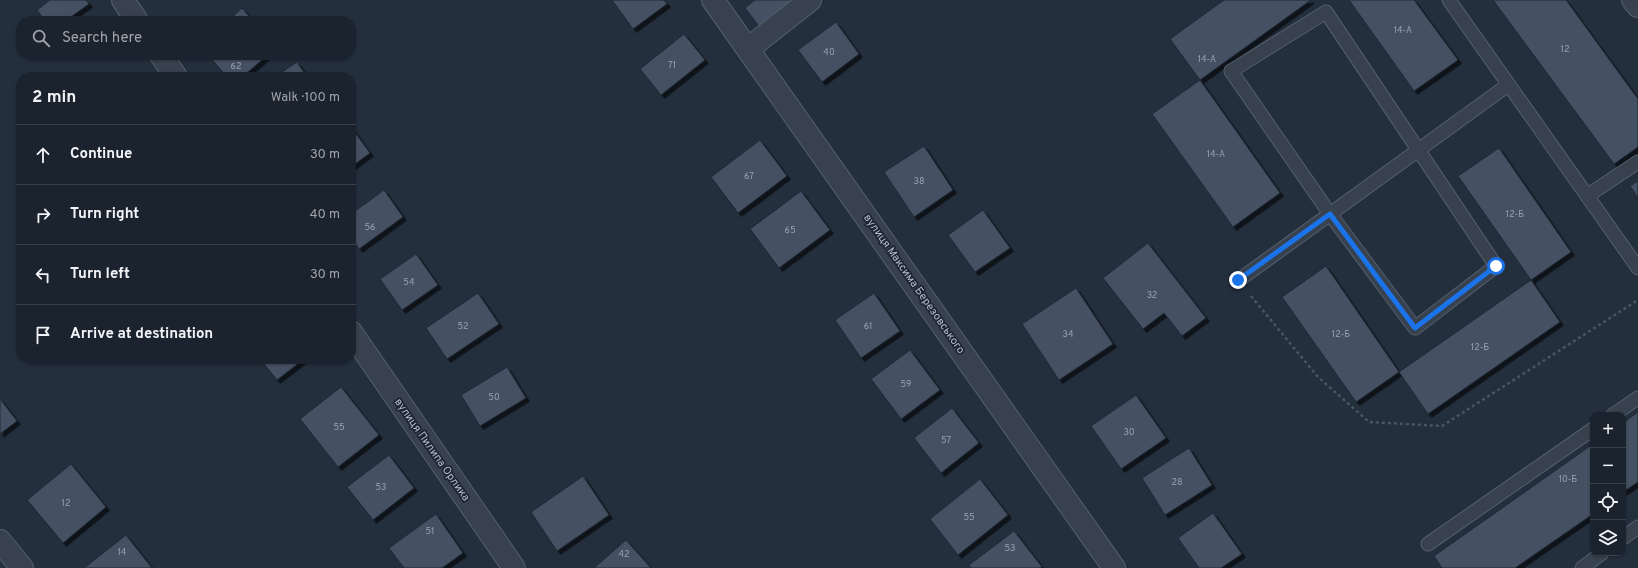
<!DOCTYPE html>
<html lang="en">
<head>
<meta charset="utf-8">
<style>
  :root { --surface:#1b232e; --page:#242b36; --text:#f1f3f6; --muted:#a0a4aa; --line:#39404a }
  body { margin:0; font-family:Overpass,sans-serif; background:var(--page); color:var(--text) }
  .controls { position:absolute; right:12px; bottom:12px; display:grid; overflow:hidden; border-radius:8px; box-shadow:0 1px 3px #0004 }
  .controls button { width:36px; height:36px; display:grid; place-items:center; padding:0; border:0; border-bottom:1px solid var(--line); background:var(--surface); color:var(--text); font:20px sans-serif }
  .stop { position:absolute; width:12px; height:12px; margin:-9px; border:3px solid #1a73e8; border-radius:50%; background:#fff }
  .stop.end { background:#1a73e8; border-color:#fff; box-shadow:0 1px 4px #0008 }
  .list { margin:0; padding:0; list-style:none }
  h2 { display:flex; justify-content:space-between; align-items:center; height:52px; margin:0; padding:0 16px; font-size:17px }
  h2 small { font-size:13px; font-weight:400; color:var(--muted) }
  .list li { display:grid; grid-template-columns:26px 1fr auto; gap:12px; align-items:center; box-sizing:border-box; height:60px; padding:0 16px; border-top:1px solid var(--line) }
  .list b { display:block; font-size:15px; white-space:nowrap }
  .list em { font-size:13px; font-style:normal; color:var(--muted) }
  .icon { flex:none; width:22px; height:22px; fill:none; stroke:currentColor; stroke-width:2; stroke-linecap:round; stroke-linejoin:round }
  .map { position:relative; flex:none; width:1638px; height:568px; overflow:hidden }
  .search { position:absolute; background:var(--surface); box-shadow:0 1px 3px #0004; left:16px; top:16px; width:340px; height:44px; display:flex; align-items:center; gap:10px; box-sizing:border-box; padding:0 14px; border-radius:16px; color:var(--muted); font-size:15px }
  .panel { position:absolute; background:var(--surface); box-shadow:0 1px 3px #0004; left:16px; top:72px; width:340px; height:292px; border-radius:16px }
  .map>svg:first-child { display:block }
</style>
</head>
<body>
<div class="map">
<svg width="1638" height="568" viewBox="0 0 1638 568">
  <defs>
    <filter id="shadow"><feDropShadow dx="3.5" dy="3.5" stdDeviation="0" flood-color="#0009"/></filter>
  </defs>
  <rect width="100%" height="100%" fill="#242f3e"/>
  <g fill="#455162" stroke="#1f2835" filter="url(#shadow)">
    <polygon points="50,0 86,0 89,4 65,21 45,21 37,10"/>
    <polygon points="612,0 664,0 667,4 633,29"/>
    <polygon points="755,0 801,0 761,29 745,8"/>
    <polygon points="1224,0 1311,0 1200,80 1170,39"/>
    <polygon points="1349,0 1414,0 1458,60 1414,91"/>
    <polygon points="1493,0 1566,0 1638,99 1638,147 1614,164"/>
    <polygon points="242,8 253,21 228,21"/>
    <polygon points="836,22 859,54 822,82 798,50"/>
    <polygon points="684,34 705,60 661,95 640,69"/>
    <polygon points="208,55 268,55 242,77 227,77"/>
    <polygon points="297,62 307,77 275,77"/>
    <polygon points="1200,80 1280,193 1233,227 1152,114"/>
    <polygon points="351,127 370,153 351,167"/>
    <polygon points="760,140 787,176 738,213 711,177"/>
    <polygon points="924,146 953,190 914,217 884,172"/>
    <polygon points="1499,148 1571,252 1531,280 1458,176"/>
    <polygon points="1638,181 1638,198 1630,186"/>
    <polygon points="384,190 403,217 359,249 351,237 351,214"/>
    <polygon points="801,191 830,230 779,268 750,229"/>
    <polygon points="983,210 1010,248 975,272 948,235"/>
    <polygon points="1148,243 1206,318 1182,336 1164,313 1143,329 1103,278"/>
    <polygon points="416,254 438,285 402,310 380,279"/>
    <polygon points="1326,266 1399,372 1356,402 1282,297"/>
    <polygon points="1531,280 1560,322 1428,414 1399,372"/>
    <polygon points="1076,288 1113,344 1059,380 1022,324"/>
    <polygon points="478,293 499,324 447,359 426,328"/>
    <polygon points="874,293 900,331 861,358 835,320"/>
    <polygon points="910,350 940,390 901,419 871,379"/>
    <polygon points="260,359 304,359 277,380"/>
    <polygon points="507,367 526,398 480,426 461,395"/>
    <polygon points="341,387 379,435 338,467 300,419"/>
    <polygon points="1136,395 1166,438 1121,469 1091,426"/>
    <polygon points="0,399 17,421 0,434"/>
    <polygon points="952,408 979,443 941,473 914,438"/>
    <polygon points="1638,412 1638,482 1623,492 1623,423"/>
    <polygon points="1593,444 1593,514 1515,568 1442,568 1434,556"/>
    <polygon points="1189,448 1212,485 1165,515 1142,478"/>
    <polygon points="389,455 414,488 373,520 347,487"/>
    <polygon points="71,464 106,507 63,543 27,500"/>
    <polygon points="583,476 609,515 557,551 531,512"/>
    <polygon points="980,479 1008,515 958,555 930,519"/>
    <polygon points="1213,513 1242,554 1221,568 1199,568 1178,538"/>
    <polygon points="436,514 463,553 442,568 404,568 389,548"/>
    <polygon points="1014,531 1042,567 1040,568 971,568 969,565"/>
    <polygon points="126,535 152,568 84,568"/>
    <polygon points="626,540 651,568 594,568"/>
  </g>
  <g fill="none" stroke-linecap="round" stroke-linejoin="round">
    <defs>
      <g id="service">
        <polyline points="1449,0 1638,268"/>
        <polygon points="1326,12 1496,266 1415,328 1330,214 1231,71"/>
        <polyline points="1587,196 1638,162"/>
        <polyline points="1239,280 1508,85"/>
        <polyline points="1613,415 1638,398"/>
        <polyline points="1623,538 1638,527"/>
        <polyline points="1428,544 1593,429"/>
        <polyline points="1582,568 1602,553"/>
      </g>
      <g id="minor">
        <polyline points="123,0 137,21"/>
        <polyline points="713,0 1114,568"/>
        <polyline points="1633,0 1638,6"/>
        <polyline points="748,49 810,0"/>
        <polyline points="161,55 176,77"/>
        <polyline points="351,332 514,568"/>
        <polyline points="0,541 22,568"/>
      </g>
    </defs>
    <use href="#service" stroke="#565f6c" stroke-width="15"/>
    <use href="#minor" stroke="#565f6c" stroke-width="24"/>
    <polyline stroke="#44595c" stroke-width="2.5" stroke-dasharray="3 3" stroke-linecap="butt" points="1251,296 1318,377 1369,422 1442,426 1638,300"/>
    <use href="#service" stroke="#38414e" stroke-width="13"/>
    <use href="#minor" stroke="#38414e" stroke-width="22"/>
  </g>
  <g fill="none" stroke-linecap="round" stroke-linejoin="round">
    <polyline stroke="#1a73e8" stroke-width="5" points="1238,280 1330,214 1415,328 1496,266"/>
  </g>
  <g text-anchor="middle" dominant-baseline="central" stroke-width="3.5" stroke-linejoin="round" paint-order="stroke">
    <g font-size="9" fill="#98a1af">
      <text x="1403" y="30">14-А</text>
      <text x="1565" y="49">12</text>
      <text x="829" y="52">40</text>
      <text x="1207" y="59">14-А</text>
      <text x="672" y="65">71</text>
      <text x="236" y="66">62</text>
      <text x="1216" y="154">14-А</text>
      <text x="749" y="176">67</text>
      <text x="919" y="181">38</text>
      <text x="1515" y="214">12-Б</text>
      <text x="370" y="227">56</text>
      <text x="790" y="230">65</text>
      <text x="409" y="282">54</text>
      <text x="1152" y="295">32</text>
      <text x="463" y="326">52</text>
      <text x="868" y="326">61</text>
      <text x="1068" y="334">34</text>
      <text x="1341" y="334">12-Б</text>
      <text x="1480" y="347">12-Б</text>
      <text x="906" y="384">59</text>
      <text x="494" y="397">50</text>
      <text x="339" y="427">55</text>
      <text x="1129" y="432">30</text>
      <text x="946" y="440">57</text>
      <text x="1568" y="479">10-Б</text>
      <text x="1177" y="482">28</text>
      <text x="381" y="487">53</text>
      <text x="66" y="503">12</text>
      <text x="969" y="517">55</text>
      <text x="430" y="531">51</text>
      <text x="1010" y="548">53</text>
      <text x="122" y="552">14</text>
      <text x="624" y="554">42</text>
    </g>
    <g font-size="11" fill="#b4bcc9" stroke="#1d2633">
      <text transform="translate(914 284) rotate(55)">вулиця Максима Березовського</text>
      <text transform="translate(432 450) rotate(55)">вулиця Пилипа Орлика</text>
    </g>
  </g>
</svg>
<div class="controls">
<button>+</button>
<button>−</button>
<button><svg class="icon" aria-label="locate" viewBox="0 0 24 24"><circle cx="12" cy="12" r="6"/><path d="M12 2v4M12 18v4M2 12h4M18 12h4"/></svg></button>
<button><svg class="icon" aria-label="layers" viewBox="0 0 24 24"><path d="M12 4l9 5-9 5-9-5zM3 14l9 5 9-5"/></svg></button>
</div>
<div class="stop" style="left:1496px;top:266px"></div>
<div class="stop end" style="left:1238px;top:280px"></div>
<div class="search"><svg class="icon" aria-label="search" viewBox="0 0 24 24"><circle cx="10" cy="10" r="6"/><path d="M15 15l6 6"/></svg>Search here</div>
<section class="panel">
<h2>2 min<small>Walk · 100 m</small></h2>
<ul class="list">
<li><svg class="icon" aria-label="ahead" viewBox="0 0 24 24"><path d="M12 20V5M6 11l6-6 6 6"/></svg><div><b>Continue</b></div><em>30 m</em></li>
<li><svg class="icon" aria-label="right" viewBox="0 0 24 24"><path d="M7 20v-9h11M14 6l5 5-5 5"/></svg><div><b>Turn right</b></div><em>40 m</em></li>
<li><svg class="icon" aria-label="left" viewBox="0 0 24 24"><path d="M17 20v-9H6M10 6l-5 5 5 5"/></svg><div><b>Turn left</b></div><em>30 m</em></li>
<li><svg class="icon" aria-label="arrive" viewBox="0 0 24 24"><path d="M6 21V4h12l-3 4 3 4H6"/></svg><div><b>Arrive at destination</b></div></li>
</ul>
</section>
</div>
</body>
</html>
